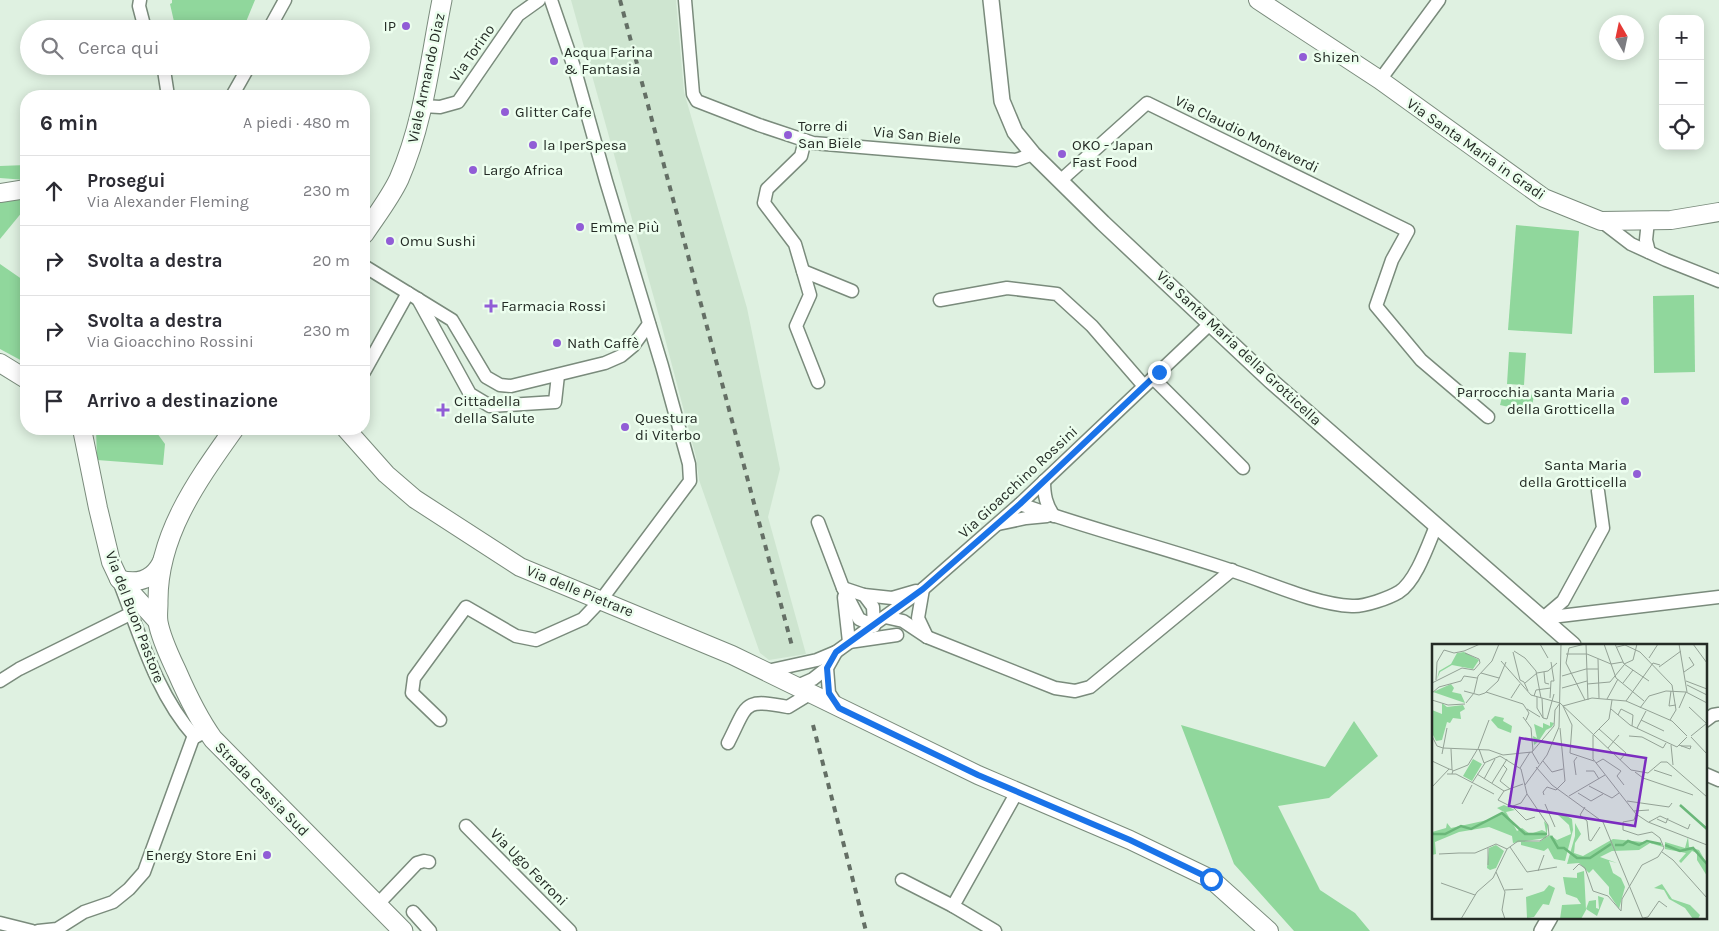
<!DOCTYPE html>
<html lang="it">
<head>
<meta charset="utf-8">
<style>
  :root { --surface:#fff; --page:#f2f2f3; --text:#2b2b33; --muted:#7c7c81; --line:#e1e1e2 }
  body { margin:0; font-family:Karla,sans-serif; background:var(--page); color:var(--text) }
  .controls { position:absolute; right:15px; top:15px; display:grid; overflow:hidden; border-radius:10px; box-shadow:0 2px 12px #0003 }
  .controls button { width:45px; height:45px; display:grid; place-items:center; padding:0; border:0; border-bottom:1px solid var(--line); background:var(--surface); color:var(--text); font:25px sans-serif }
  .compass { position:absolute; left:1599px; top:15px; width:45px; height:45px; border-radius:50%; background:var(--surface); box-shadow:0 2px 12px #0003; rotate:351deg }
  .stop { position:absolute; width:15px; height:15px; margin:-11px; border:4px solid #1a73e8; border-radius:50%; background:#fff }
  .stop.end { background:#1a73e8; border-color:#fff; box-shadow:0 1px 5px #0008 }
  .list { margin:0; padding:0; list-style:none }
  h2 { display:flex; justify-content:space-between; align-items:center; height:65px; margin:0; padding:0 20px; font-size:21px }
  h2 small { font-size:16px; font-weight:400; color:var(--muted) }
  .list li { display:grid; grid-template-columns:32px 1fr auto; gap:15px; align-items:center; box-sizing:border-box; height:70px; padding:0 20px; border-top:1px solid var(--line) }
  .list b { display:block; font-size:19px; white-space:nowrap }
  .list p { margin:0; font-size:16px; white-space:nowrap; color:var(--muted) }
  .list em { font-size:16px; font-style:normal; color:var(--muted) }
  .icon { flex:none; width:28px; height:28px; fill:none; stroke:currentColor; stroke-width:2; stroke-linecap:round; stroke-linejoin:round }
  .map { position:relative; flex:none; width:1719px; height:931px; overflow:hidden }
  .search { position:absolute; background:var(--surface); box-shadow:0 2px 12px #0003; left:20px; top:20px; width:350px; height:55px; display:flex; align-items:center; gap:12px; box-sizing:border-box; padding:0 18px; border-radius:28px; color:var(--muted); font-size:19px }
  .panel { position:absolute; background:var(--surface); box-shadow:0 2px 12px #0003; left:20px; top:90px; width:350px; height:345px; border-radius:20px }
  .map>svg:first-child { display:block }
</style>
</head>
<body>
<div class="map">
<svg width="1719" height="931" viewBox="0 0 1719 931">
  <rect width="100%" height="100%" fill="#dff1e1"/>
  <polygon fill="#cee5d0" points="571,0 676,0 684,92 747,308 780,469 768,517 806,654 769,660 760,653 699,480 696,457 662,327"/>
  <g fill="#90d79c">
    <polygon points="172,0 255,0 243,29 185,29 184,25 175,26 170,4 172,3"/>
    <polygon points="26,165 26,180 0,178 0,166"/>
    <polygon points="23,195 23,211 0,239 0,198"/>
    <polygon points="1516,225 1579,231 1572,334 1508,330"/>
    <polygon points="0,264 26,282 26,363 0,349"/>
    <polygon points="1694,295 1695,372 1654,373 1653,296"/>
    <polygon points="1509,352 1526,353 1524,385 1507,384"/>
    <polygon points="1504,389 1534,395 1531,412 1500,405"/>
    <polygon points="96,429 162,429 157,433 165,444 163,465 97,460"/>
    <polygon points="1354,721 1378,756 1329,798 1278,806 1320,890 1355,913 1370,931 1294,931 1234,864 1181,725 1325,767"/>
  </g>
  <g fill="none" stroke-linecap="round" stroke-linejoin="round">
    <defs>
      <g id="minor">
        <polyline points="140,0 139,6 145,29"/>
        <polyline points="685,0 693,94 697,101 759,125 813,143 1016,160 1033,154"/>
        <polyline points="269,29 285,0"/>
        <polyline points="162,66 164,70 168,96"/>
        <polyline points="1380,80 1439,0"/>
        <polyline points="232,96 249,66"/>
        <polyline points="423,106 440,107 458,102 518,15 539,0"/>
        <polyline points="805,140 801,156 767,189 764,203 795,244 810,295 796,326 818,382"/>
        <polyline points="1060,181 1147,103 1408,231 1392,260 1376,306 1421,360 1488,417"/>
        <polyline points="1601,221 1631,244 1666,260 1719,281"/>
        <polyline points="1648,221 1646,240 1649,252"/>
        <polyline points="364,266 452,320 486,377 500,385 511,386 605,363 621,356 633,346 649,324"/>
        <polyline points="803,271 852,291"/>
        <polyline points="418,299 470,394 490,406 555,402 558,375"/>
        <polyline points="940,300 1007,288 1057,294 1092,326 1144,386"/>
        <polyline points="364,372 408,293"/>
        <polyline points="1153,378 1243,468"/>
        <path d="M 1044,481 C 1044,495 1046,505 1054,516"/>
        <path d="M 1020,504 C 1090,529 1162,547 1233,571 C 1270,583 1314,604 1352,606 C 1364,607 1389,598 1399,592 C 1416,581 1428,545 1436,526"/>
        <polyline points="818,522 843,588 859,619 874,626 873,607 864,595"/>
        <polyline points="998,524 1026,518 1047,516"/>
        <path d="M 121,586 C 141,638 157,695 195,737"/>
        <polyline points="843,588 864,595 892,598 916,591"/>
        <polyline points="923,589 918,618 927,637"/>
        <polyline points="844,597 849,642 897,635"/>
        <polyline points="885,617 903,621 927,637 1055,688 1075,691 1090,687 1232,570"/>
        <polyline points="1543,618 1719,597"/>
        <polyline points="1543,618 1563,601 1603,528 1598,491"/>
        <polyline points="836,652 827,668 829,693 838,707"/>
        <polyline points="767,671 817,660 836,652 923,589 1020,504 1211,323"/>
        <polyline points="0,681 19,669 132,613"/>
        <polyline points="797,686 813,679 827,668"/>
        <polyline points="440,720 412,693 414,678 466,607 516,636 536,640 583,619 601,600 690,481 689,464 662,366 606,181 574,67 551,0"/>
        <polyline points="1705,721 1713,715 1719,714"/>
        <path d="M 728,743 C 748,704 742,698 788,707 L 811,693"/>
        <polyline points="1705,774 1719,780"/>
        <polyline points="466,826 570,931"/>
        <polyline points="902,880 953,906"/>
        <polyline points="377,905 417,863 424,861 429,862"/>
        <polyline points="413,912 430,931"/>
        <polyline points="0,923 32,931"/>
        <polyline points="38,931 57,929 84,912 113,902 129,889 144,872 193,738 207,731"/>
        <polyline points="995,931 953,906 1017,792"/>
      </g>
      <g id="tertiary">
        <polyline points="991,0 1002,101 1015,132 1033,154 1103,223 1270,380 1573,645"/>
        <polyline points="1542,931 1550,917"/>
      </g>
      <g id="secondary">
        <polyline points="1258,0 1380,80 1544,198 1601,221 1671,220 1719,212"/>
        <polyline points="0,193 26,189"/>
        <polyline points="0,363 26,379"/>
        <polyline points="82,429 98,508 111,562 119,579 158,622"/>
        <polyline points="346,429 386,474 415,499 520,567 732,655 978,775 1130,840 1211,879 1269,931"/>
        <path d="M 119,579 C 138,585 155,579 163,559"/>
      </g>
      <g id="primary">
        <path d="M 364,234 C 376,216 390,198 399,179 C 424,122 430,60 442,0"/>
        <path d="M 234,429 C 197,481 157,536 158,603 C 158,609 157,616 158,622 C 161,639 170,657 177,672 C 187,695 198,718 213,739 L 403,931"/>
      </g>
    </defs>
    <use href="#minor" stroke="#7a8b7c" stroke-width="15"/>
    <use href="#tertiary" stroke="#7a8b7c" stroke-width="18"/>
    <use href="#secondary" stroke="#7a8b7c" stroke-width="20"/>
    <use href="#primary" stroke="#7a8b7c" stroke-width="21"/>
    <use href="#minor" stroke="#fff" stroke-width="12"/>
    <use href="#tertiary" stroke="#fff" stroke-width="15"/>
    <use href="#secondary" stroke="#fff" stroke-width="18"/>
    <use href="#primary" stroke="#fff" stroke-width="19"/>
    <g stroke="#646f65" stroke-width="4" stroke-dasharray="6 6" stroke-linecap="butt">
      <polyline points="620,0 792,646"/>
      <polyline points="813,725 866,931"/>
    </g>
  </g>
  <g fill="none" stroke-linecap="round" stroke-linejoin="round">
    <polyline stroke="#1a73e8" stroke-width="6" points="1159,372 1020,504 923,589 836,652 827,668 829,693 839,708 978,775 1130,840 1211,879"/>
  </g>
  <g fill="#915dd6" stroke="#ecfeee" stroke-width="2">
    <circle cx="406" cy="26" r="5"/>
    <circle cx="1303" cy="57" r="5"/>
    <circle cx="554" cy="61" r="5"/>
    <circle cx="505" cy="112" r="5"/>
    <circle cx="788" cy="135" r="5"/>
    <circle cx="533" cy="145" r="5"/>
    <circle cx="1062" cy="154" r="5"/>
    <circle cx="473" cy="170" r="5"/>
    <circle cx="580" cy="227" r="5"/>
    <circle cx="390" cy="241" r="5"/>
    <path d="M488.5 298.5h5v5h5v5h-5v5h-5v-5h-5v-5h5z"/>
    <circle cx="557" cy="343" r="5"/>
    <circle cx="1625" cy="401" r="5"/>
    <path d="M440.5 402.5h5v5h5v5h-5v5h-5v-5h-5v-5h5z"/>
    <circle cx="625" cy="427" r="5"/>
    <circle cx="1637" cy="474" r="5"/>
    <circle cx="267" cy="855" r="5"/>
  </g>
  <g text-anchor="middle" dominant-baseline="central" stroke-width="5" stroke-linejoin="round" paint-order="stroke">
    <g font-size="15" fill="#242b25" stroke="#ecfeee" text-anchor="start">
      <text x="396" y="26" text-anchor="end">IP</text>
      <text x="564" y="52">Acqua Farina<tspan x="564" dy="17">&amp; Fantasia</tspan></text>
      <text x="1313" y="57">Shizen</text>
      <text x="515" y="112">Glitter Cafe</text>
      <text x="798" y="126">Torre di<tspan x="798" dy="17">San Biele</tspan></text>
      <text x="543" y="145">la IperSpesa</text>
      <text x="1072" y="145">OKO - Japan<tspan x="1072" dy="17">Fast Food</tspan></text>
      <text x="483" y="170">Largo Africa</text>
      <text x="590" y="227">Emme Più</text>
      <text x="400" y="241">Omu Sushi</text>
      <text x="501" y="306">Farmacia Rossi</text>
      <text x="567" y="343">Nath Caffè</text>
      <text x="1615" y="392" text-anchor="end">Parrocchia santa Maria<tspan x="1615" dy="17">della Grotticella</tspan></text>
      <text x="454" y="401">Cittadella<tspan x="454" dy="17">della Salute</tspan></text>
      <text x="635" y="418">Questura<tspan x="635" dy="17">di Viterbo</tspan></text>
      <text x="1627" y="465" text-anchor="end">Santa Maria<tspan x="1627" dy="17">della Grotticella</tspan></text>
      <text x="257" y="855" text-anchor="end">Energy Store Eni</text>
    </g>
    <g font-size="15" fill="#242b25" stroke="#ecfeee">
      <text transform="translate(472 53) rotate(-55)">Via Torino</text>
      <text transform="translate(426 78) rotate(-78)">Viale Armando Diaz</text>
      <text transform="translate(1247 134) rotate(26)">Via Claudio Monteverdi</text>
      <text transform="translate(917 135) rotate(5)">Via San Biele</text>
      <text transform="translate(1476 149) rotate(35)">Via Santa Maria in Gradi</text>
      <text transform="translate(1239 348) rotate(43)">Via Santa Maria della Grotticella</text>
      <text transform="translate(1018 482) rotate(-43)">Via Gioacchino Rossini</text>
      <text transform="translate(580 591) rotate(22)">Via delle Pietrare</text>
      <text transform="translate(135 617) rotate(69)">Via del Buon Pastore</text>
      <text transform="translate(262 789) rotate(45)">Strada Cassia Sud</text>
      <text transform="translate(529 867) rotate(45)">Via Ugo Ferroni</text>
    </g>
  </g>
  <g transform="translate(1432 644)">
    <rect width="275" height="275" fill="#dff1e1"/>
    <path d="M 32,8 L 47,16 L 41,25 L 20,21 L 8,28 L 5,35 L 7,27 L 19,20 L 25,9 ZM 19,40 L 22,44 L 20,48 L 29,50 L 33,59 L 1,48 ZM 10,59 L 15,63 L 31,61 L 33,65 L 28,68 L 29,75 L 21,74 L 18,79 L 15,78 L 10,96 L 4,97 L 0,89 L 0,66 L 10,70 ZM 63,72 L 72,74 L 71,77 L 80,82 L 79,89 L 66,84 L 59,76 ZM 118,78 L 122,79 L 120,83 L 114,86 L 106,98 L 102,101 L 101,92 L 105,94 L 102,80 L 111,84 L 111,79 L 118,82 ZM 41,115 L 50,120 L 40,137 L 31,132 ZM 72,161 L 83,166 L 74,168 L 85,187 L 90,184 L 98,190 L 110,186 L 114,188 L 112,177 L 116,181 L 114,194 L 81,199 L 80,192 L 57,183 L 27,188 L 3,198 L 4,210 L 0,211 L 0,188 L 14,184 L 15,179 L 19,184 L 60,175 L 72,168 L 65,164 ZM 131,170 L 140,175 L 141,186 L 133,217 L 122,215 L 116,204 L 112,207 L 89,201 L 89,197 L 107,198 L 118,191 L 125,196 L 139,190 L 137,181 L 126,171 ZM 143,179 L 149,190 L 143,199 L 142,209 L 151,212 L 181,195 L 230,200 L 231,203 L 218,199 L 207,206 L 180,207 L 168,213 L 185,219 L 177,217 L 181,229 L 189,234 L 193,243 L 187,265 L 177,250 L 177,243 L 161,225 L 157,229 L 147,219 L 135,220 L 143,192 ZM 256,193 L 257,203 L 267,206 L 275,220 L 275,232 L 265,216 L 265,209 L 260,207 L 249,219 L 247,217 L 254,209 L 233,205 L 233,198 L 253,204 ZM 64,201 L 72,207 L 64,224 L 58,226 L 55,224 L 57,204 ZM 152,227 L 154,266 L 149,275 L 128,275 L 130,261 L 149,260 L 145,254 L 134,250 L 131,233 L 145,234 L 145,229 ZM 230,240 L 240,255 L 258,261 L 268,271 L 266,275 L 261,275 L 253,264 L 237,255 L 232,246 L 222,244 ZM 117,241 L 123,244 L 117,261 L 111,260 L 102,273 L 95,274 L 94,253 L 112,247 ZM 166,252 L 172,254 L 165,272 L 154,265 L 157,257 L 164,256 L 164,264 L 167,265 Z" fill="#90d79c"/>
    <path fill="none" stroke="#6ab779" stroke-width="2.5" d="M 248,161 L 275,185M 0,190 L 13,190 L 29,182 L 39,185 L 70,169 L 93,190 L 115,190M 119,192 L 126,204 L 132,204 L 145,214 L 158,214 L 179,200M 183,201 L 191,201 L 196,197 L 207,201 L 215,197 L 229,200M 233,201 L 248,207 L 261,204 L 275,220"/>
    <path fill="none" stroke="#94a296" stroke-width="1" d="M 108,0 L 116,14M 154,0 L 156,56M 172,0 L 184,34M 183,0 L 192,20 L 217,37M 247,0 L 255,48M 261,0 L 275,19M 185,3 L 193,1 L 208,8 L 240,41 L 244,66 L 238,76M 137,4 L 134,19 L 153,56M 137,4 L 153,0M 12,6 L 22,9 L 32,7M 32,7 L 48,0M 82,7 L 93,14 L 104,27 L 109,54M 81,8 L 88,36 L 92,38 L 96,47M 33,9 L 47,15 L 48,19M 134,10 L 155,10 L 179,20 L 191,18M 217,14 L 226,0M 166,15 L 167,54M 69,17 L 99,51 L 128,59 L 123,66 L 122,82 L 100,108M 192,20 L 201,16 L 205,0M 227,23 L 249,7M 112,28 L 113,39 L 117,40M 252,28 L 262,21 L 257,13M 49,29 L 67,34M 105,29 L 116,27 L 125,19M 130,32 L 154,25 L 166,25M 184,34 L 212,57M 4,36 L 5,18 L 12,6M 254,37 L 275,45M 0,39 L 30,24 L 42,26 L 48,19M 93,39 L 105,29M 191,39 L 201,26M 155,40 L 178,38 L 192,21M 255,41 L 275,51M 130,44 L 155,37M 32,47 L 47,51 L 53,49 L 66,37 L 74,18M 239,47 L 237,62 L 244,61M 54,48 L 91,60 L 97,69 L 94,76M 0,49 L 7,43 L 29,37 L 32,32 L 45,34M 102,52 L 104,46 L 119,44M 105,53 L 105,64 L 111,74M 79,54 L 88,40M 110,54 L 111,74M 118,54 L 119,37 L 122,37 L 119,18M 175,55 L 186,35M 0,56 L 16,61 L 33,60M 194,57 L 221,19 L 228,21M 34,59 L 42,49 L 46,32 L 60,17 L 67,0M 128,59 L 199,126 L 216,129 L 229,118 L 235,118 L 275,153M 257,63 L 275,80M 208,64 L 217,52 L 234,47 L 254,48 L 275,59M 247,64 L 254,48M 95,65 L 108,73M 179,65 L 198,81 L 245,103 L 255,93M 186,71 L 189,65 L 201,71 L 200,82M 91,73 L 99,84 L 101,107M 111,74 L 115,75 L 122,50M 209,76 L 232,87M 205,84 L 214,67M 167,85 L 194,109 L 188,116M 161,91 L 161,115 L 204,170 L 216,178 L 275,201M 161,91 L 177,75 L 180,56M 0,92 L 5,102 L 11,104 L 57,106 L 71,111 L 100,108 L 107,120M 197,92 L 210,93 L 231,104 L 234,99M 259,92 L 275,79M 259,93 L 275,110M 239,101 L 241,121M 247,101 L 258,105 L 259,102 L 249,102M 176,104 L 187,91M 19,105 L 20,125M 46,105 L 57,76M 47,105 L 52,119 L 68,112M 10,110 L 15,84M 0,117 L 17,125M 111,117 L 120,128 L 131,125M 162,117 L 138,109 L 140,81 L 131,62 L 160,54 L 194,57 L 240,77 L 255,92M 164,119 L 171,115 L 189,127 L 185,132 L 192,141M 71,121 L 75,125 L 68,137 L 78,145M 104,123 L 120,141 L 171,178 L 211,275M 88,124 L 98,108M 222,126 L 240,132M 21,127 L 36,121 L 45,106M 154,127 L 162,127 L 167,135M 203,128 L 211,134 L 261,151M 15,130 L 24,130 L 62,150M 45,130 L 72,147M 144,131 L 142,117 L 145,113M 52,135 L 63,115M 40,139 L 53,119M 60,139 L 75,115M 91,140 L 72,147 L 66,156 L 82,164 L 94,176 L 103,173M 93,141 L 115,111 L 127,83 L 129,0M 157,142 L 180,154 L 187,149M 0,143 L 17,125 L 21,126 L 20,130M 146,149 L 159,157 L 171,150M 112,151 L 111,148 L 115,143 L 124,146 L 133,137 L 128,84M 137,152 L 173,131M 195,157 L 237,163 L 240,159M 30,160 L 40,141M 113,160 L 123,183M 81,162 L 89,159 L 95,150M 153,163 L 148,171 L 155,177 L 157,196 L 159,197 L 168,183M 202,167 L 217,166M 225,175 L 234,179 L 236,174M 217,178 L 228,172 L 256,185 L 258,180M 78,203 L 95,228 L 125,223M 56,204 L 56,221M 230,208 L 241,216 L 275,254M 27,209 L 43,209 L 64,200 L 75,205M 7,210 L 27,209M 141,226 L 147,220 L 153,224 L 161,247 L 176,252 L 189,267M 106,227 L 112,211M 64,228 L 73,248 L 70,266 L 73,275M 9,239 L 43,251M 73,246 L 91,245M 189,267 L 190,255 L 210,221 L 226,213 L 232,204 L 228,194 L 220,188 L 206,191 L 191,186 L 191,178 L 202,176 L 204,170M 211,274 L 216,273 L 227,257 L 235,263M 29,275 L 45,248 L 61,234 L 75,205 L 86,197 L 108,197 L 117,191 L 116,181 L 95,150 L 89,125 L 68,112"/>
    <path fill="#7b2cbf" fill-opacity="0.15" stroke="#7b2cbf" stroke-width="2.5" d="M 88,94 L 214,114 L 203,182 L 77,162 Z"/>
    <rect width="275" height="275" fill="none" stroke="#242b25" stroke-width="2.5"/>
  </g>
</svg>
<div class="controls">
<button>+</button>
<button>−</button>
<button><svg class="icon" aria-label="locate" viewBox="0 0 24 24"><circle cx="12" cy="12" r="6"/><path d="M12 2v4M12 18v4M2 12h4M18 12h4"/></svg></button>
</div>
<svg class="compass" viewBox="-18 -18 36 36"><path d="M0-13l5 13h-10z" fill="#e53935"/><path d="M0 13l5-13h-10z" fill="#7c7c81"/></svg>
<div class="stop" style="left:1211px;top:879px"></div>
<div class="stop end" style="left:1159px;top:372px"></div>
<div class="search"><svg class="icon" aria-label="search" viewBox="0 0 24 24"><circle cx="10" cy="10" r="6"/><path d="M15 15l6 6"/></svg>Cerca qui</div>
<section class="panel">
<h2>6 min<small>A piedi · 480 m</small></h2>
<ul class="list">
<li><svg class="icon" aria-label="ahead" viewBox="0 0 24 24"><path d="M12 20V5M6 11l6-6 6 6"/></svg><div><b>Prosegui</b><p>Via Alexander Fleming</p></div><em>230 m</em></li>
<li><svg class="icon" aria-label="right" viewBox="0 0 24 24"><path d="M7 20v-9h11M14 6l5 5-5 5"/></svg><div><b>Svolta a destra</b></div><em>20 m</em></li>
<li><svg class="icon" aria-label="right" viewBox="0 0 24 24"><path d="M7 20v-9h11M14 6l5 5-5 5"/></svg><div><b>Svolta a destra</b><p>Via Gioacchino Rossini</p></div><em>230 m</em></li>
<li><svg class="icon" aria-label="arrive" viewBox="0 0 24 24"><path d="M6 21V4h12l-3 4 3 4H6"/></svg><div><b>Arrivo a destinazione</b></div></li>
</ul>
</section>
</div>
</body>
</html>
